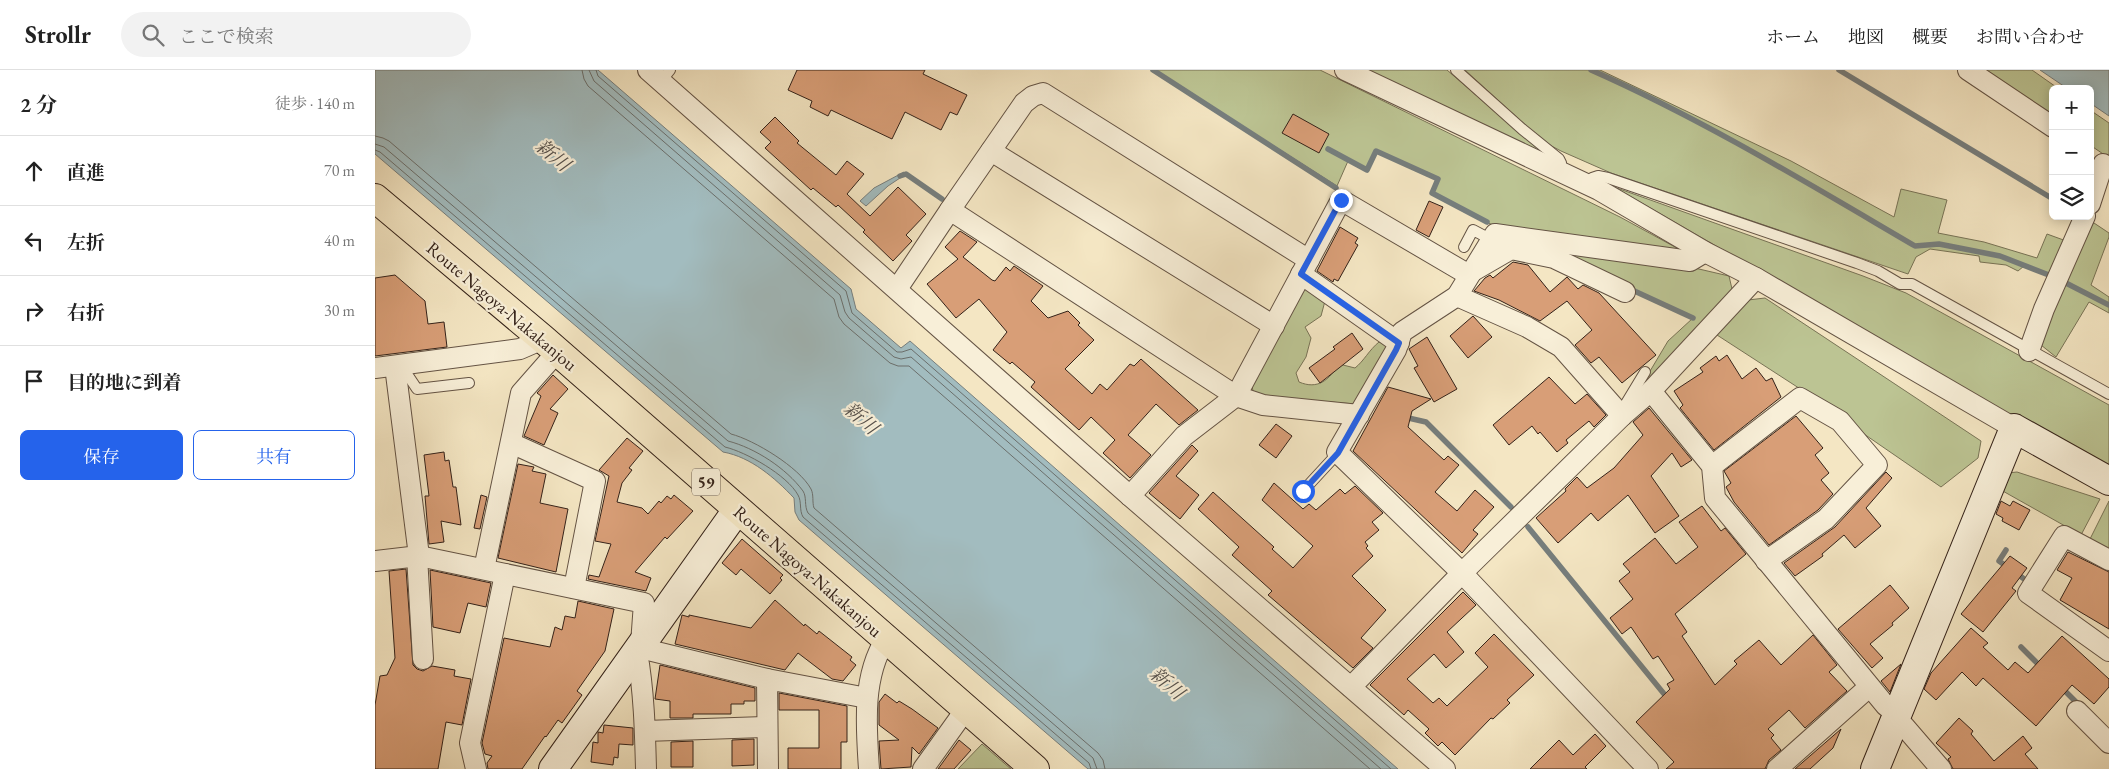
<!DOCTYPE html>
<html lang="ja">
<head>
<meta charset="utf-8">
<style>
  :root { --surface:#fff; --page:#f2f2f2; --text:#222; --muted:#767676; --line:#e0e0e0; --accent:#2563eb }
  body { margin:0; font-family:"EB Garamond","Noto Serif JP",serif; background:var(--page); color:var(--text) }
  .controls { position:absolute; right:15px; top:15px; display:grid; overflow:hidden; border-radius:8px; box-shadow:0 2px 12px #0003 }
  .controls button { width:45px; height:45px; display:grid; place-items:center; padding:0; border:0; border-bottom:1px solid var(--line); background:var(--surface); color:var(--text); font:25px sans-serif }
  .stop { position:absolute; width:15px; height:15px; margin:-11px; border:4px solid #2563eb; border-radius:50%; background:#fff }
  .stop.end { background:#2563eb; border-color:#fff; box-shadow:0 1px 5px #0008 }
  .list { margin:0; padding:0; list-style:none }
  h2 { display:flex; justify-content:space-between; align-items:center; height:65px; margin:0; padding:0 20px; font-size:21px }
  h2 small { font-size:16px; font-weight:400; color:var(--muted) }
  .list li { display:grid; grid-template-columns:32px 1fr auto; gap:15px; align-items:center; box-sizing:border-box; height:70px; padding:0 20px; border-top:1px solid var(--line) }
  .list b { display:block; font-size:19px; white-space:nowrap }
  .list em { font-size:16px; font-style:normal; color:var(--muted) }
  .actions { display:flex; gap:10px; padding:15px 20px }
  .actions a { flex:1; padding:11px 0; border:1px solid var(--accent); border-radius:8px; text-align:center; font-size:18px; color:var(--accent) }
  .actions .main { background:var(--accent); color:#fff }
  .icon { flex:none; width:28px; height:28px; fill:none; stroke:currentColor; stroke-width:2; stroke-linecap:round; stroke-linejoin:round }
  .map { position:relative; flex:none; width:1734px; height:699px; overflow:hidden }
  header { display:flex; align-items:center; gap:30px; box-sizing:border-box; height:70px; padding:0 25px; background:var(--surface); border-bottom:1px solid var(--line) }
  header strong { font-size:24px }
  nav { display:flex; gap:28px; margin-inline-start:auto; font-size:18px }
  .search { width:350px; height:45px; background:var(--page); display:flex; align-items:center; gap:12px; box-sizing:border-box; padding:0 18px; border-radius:28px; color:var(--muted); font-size:19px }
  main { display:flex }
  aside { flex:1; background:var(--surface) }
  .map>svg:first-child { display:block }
</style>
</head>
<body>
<header>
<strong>Strollr</strong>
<div class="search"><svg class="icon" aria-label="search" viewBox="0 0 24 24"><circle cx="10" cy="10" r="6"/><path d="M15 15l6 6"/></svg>ここで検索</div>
<nav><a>ホーム</a><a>地図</a><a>概要</a><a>お問い合わせ</a></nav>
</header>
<main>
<aside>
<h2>2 分<small>徒歩 · 140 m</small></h2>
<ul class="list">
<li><svg class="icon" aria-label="ahead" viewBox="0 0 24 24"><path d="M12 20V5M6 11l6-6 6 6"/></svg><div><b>直進</b></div><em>70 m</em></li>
<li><svg class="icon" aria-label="left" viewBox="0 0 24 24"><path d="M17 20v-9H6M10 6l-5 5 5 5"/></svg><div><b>左折</b></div><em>40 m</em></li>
<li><svg class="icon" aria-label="right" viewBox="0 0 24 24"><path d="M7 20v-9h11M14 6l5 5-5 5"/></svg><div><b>右折</b></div><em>30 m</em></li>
<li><svg class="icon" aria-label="arrive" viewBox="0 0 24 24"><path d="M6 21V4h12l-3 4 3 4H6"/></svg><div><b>目的地に到着</b></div></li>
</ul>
<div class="actions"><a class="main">保存</a><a>共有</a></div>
</aside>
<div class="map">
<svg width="1734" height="699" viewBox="0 0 1734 699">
  <rect width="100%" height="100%" fill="#f4e6c3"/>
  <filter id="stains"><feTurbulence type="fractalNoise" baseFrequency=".004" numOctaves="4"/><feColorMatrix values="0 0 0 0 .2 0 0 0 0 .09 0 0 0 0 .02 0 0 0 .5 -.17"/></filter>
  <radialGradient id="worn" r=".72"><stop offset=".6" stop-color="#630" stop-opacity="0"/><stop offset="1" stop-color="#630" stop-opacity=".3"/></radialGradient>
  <g fill="#bcc493" stroke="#787356">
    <polygon points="779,0 945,0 1245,147 1311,183 1127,160 1057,123 1063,109 1002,82 992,100 973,91 962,116"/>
    <polygon points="989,0 1072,0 1175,89"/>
    <polygon points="1090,0 1225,0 1416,91 1519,147 1526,119 1572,130 1563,163 1609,172 1662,188 1672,164 1694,172 1677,208 1649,196 1643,201 1631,195 1605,192 1604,186 1555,179 1541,187 1533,204 1236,103 1186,81 1169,72"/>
    <polygon points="1602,0 1657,0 1684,19 1678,19 1678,50"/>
    <polygon points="1715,40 1734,53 1734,88 1715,75"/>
    <polygon points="1239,117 1488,206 1531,223 1734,335 1734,403"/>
    <polygon points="1719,153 1734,163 1734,167 1716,215 1734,227 1734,243 1714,232 1681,287 1666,275 1665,264 1712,154"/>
    <polygon points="1129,173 1311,196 1354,206 1357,219 1354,229 1259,328 1293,271 1318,248 1182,184"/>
    <path d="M 932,219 L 950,231 L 946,246 L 930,257 L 936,268 L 931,287 L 921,303 L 924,312 C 943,320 954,310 964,294 L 980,298 C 989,291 994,280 1004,272 L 1017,273 L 981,334 L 892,327 L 878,321 L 876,311 L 926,220 Z"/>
    <polygon points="1390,228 1606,371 1603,388 1566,417 1489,364 1467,346 1342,265 1373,230"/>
    <polygon points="1642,402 1725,429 1706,465 1626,420 1633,403"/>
    <polygon points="1734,431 1734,481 1714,471"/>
    <polygon points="607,674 636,699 583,699"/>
  </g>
  <g fill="#a2bcbf" stroke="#767e7d">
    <path d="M 0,0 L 223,0 L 476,219 L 481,239 L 526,278 L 535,271 L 1023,699 L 713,699 L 424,450 L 420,442 L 419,428 C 400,408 376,387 348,382 L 0,84 Z"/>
    <polygon points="1665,0 1734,0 1734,46 1715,33 1715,19 1693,19"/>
    <polygon points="529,102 531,104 513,116 491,136 485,131 499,118"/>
  </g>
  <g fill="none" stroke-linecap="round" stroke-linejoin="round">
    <g stroke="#6b6f6c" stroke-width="1">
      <polyline points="207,0 209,9 213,16 459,229 464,247 469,254 515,293 523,296 534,296 995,699"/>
      <polyline points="214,0 219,11 465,225 470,242 474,248 519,287 526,289 536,287 1006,699"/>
      <polyline points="221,0 223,6 471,221 477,243 522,282 527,282 536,279 1016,699"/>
      <path d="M 0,66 L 8,68 L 14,71 L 356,364 C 379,370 424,397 436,419 C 439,425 437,432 439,438 L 723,683 L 728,690 L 730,699"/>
      <path d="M 0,74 L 9,77 L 353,371 C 380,378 411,398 428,421 C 432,427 429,436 433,443 L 718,688 L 722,699"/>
      <path d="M 0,80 L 5,82 L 350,377 C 371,382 412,405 423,425 C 427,432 424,440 428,447 L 714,693 L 716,699"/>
    </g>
    <g stroke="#767e7d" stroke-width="5.5">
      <polyline points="778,0 961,118"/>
      <path d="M 1216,0 C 1329,50 1434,114 1540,176 L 1564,174 L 1625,186 L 1679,207"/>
      <polyline points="1464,0 1678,129"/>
      <polyline points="953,79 992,100 1001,81 1063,109 1057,123 1112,152"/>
      <polyline points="525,106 531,104 567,129"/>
      <polyline points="1687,211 1734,235"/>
      <polyline points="1255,219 1318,248"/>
      <polyline points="1029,347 1051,352 1136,437"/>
      <polyline points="1153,457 1294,630"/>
      <polyline points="1631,480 1624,491 1652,511"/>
      <polyline points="1646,577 1667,598"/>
      <polyline points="1686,617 1703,634"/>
    </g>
  </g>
  <g fill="#d89e77" stroke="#342219">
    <polygon points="422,0 550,0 548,4 592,25 582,45 575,42 566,60 530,42 517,69 456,40 453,46 435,37 437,31 413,20"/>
    <polygon points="918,44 954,64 944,83 907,63"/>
    <polygon points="400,47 424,71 422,73 461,105 472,91 489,104 472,124 495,146 523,117 551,144 531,165 537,171 518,191 488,162 490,160 463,135 461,137 438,118 436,120 390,78 396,72 385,62"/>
    <polygon points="1054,131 1068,137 1054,167 1041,160"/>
    <polygon points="965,157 983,168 980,173 983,175 963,211 959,209 958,212 942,201"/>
    <polygon points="585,161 602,172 588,187 617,210 620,211 631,197 635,201 639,196 668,216 656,231 673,248 693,241 705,253 703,255 719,270 690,299 717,324 725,314 732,320 755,294 759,296 766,289 823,340 804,355 781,334 753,365 776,385 755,408 728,383 740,370 716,347 704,360 656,317 660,312 637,292 635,294 618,280 632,262 604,229 581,248 552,214 583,189 570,177"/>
    <polygon points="1138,192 1153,195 1175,222 1192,207 1203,219 1208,215 1224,223 1281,285 1247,313 1224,287 1216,293 1200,275 1217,260 1192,231 1165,251 1124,230 1099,221 1110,208 1115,205 1118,208"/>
    <polygon points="20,205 50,231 53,254 69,252 72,277 0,286 0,208"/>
    <polygon points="1098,246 1117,267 1093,288 1075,266"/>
    <polygon points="977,263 988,279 945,313 934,298 960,279 958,277"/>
    <polygon points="1052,267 1082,319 1059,332 1039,298 1043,296 1034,279"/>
    <polygon points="1352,285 1367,309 1381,298 1391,311 1397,308 1406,327 1339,380 1305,338 1308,335 1299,321 1328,302 1325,298 1341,286 1344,291"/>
    <polygon points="178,305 193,319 175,339 183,343 169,375 149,366 166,326 162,323"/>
    <polygon points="1174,307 1200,334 1212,324 1231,345 1219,357 1214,351 1191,370 1193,373 1182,382 1165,362 1163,364 1157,356 1134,375 1118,355"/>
    <polygon points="1013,317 1056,329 1037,341 1033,357 1069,390 1073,386 1084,395 1060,422 1082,441 1100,420 1119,437 1098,460 1103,464 1087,483 978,381"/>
    <polygon points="1274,338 1317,390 1306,397 1297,383 1276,406 1304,446 1280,463 1253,425 1223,451 1216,443 1183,473 1161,448 1191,421 1190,419 1202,407 1212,418 1239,398 1268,365 1258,352"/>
    <polygon points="1421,346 1448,378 1440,385 1454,403 1446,410 1458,424 1443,440 1394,475 1359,432 1351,417 1356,413 1349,401"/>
    <polygon points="901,354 917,366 901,388 884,375"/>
    <polygon points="252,368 268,381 254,398 257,400 247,413 242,432 267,438 273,444 284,431 286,433 292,426 296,429 299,425 318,441 292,469 290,467 260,502 276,508 271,521 213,509 214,505 224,507 236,474 220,471 234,406 224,400"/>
    <polygon points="817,375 823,381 801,406 824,425 805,449 774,423"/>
    <polygon points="69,382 70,391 74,390 78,417 81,417 86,455 66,451 69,472 54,474 50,426 54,426 49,385"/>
    <polygon points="143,394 159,397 157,401 171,404 165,433 193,439 181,502 123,488"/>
    <polygon points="1511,402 1517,408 1491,438 1506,456 1480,478 1469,465 1447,484 1448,486 1420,506 1409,493 1460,457"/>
    <polygon points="899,413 928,439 934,434 941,440 965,419 970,424 980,416 1008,443 997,452 1004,460 990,472 993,476 991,478 998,486 977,506 1011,540 986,568 998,578 978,598 893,525 897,521 857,485 864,477 823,439 838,422 899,477 897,479 918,498 938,476 887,430"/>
    <polygon points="106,425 112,427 105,459 99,458"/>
    <polygon points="1626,431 1635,436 1638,431 1655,440 1644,460 1627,451 1628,448 1621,444"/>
    <polygon points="1327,436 1346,461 1350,458 1371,484 1300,544 1312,562 1307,566 1340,615 1362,594 1359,591 1384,570 1406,595 1438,565 1462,595 1454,602 1472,621 1430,658 1414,640 1393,659 1399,665 1396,668 1406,680 1394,690 1390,699 1291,699 1299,692 1261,652 1295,619 1292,614 1299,610 1283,586 1278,589 1256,557 1247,564 1235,548 1258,529 1244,511 1255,502 1248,494 1280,468 1301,494 1323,477 1304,452"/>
    <polygon points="367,469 408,505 405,508 407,510 395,524 366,499 361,505 347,493"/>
    <polygon points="1693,482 1734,502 1734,559 1685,530 1697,508 1682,500"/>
    <polygon points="1635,486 1652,498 1637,518 1641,521 1608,562 1586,544"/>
    <polygon points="31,499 38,595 42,599 48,601 57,596 80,600 79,606 96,609 87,655 71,652 63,699 0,699 0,635 5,606 12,605 20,588 14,501"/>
    <polygon points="55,500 116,513 111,537 93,533 85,563 58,557"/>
    <polygon points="1515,515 1534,538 1517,553 1518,555 1495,574 1508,588 1497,598 1463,559"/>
    <polygon points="1088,522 1101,535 1072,562 1089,582 1071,598 1059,584 1032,609 1058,633 1064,628 1072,636 1113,597 1100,583 1119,564 1159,605 1132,630 1135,633 1118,649 1116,648 1080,685 1067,672 1063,676 1050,663 1054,659 1033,640 1029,645 995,615"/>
    <polygon points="400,530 429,556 430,554 442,564 444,561 477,587 475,590 481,595 468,611 457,609 423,583 410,600 300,574 307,545 314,547 314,545 376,558"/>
    <polygon points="203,531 239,539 230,581 202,621 207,625 187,653 183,650 171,667 170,666 147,699 113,699 112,693 117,686 110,684 107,673 129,568 175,577 180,557 187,560 190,546 200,548"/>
    <polygon points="1596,558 1613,573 1608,577 1633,600 1640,592 1653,603 1687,566 1734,609 1734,617 1719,634 1697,615 1661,656 1608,608 1601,616 1587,602 1561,630 1549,619 1556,603"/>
    <polygon points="1526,594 1515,622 1506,611"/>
    <polygon points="285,595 380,618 380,631 369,631 369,634 356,634 356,644 318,644 318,648 295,648 295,631 280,629"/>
    <polygon points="404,623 472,636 472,672 466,672 466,699 413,699 413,678 444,678 444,640 404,640"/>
    <polygon points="510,624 522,633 524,631 537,639 563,658 544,684 537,677 536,697 506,699 504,671 524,670 504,655 504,632"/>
    <polygon points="1584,648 1598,661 1596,664 1619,691 1648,666 1657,678 1650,684 1663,699 1578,699 1573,689 1576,687 1561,673"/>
    <polygon points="229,655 258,658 258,675 244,674 243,688 239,687 238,695 216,692 218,672 223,673 223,662 228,663"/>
    <polygon points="1466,659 1458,678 1435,699 1420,699"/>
    <polygon points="1220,664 1231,676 1210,697 1212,699 1155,699 1184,670 1198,685"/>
    <polygon points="379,669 379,695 357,696 357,670"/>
    <polygon points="584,670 596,680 579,699 563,699"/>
    <polygon points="318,671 318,697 296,697 296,672"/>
  </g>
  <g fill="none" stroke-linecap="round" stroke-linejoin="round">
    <defs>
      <g id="lane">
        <polyline points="1081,0 1147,59 1184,89 1186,93 1183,102"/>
        <polyline points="286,11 295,0"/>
        <polyline points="1215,116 1217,108 1223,106 1233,108 1482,193 1503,201 1525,214 1537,214 1734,324"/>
        <polyline points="1089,177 1098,160 1117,170"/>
        <polyline points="26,295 42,319 94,313"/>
        <polyline points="1250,335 1270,302"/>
        <polyline points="928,421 963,383"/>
      </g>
      <g id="street">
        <polyline points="273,0 755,426 1070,699"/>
        <polyline points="970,0 1224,120 1330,182 1381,208 1639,358"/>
        <polyline points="1593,0 1678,57"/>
        <polyline points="616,81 899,256"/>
        <polyline points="1715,134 1728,94"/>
        <polyline points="575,140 649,33 658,26 668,23 934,190"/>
        <polyline points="1098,201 1136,179 1179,188 1250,222"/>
        <polyline points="926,204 1024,273"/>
        <polyline points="522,219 575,140 861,326 888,335 984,345"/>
        <polyline points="1082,226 1152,257 1186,277 1247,346"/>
        <polyline points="1654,281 1669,239 1710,146"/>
        <polyline points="20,296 44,486"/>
        <polyline points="0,298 145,279 168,269"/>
        <polyline points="1276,321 1337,396 1340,428 1511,636"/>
        <polyline points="136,373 220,411 199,518"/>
        <polyline points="1337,396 1425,328 1465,351 1502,395 1451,449 1391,491"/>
        <polyline points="755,426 809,366 861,326 966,130 1094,205"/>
        <polyline points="42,486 48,589"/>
        <polyline points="1734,490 1689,466 1653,523 1734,581"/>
        <polyline points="0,491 44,486 269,533 266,574"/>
        <polyline points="109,499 146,323 182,282"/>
        <polyline points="265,578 392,609"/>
        <path d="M 262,582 C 269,621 270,660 271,699"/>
        <polyline points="976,617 1087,503 1247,346 1276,321 1381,208"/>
        <polyline points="1702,641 1734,673"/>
        <polyline points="1529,656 1566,699"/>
        <polyline points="270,661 392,657"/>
        <polyline points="101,699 95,673 130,504"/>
        <polyline points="393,699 392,609 492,628"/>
        <path d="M 494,699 C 491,656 487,606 511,569"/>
        <polyline points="548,699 591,639"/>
        <polyline points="1273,699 1087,503 962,382 1021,280 1027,262 1082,226 1120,164 1315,191 1330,182"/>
        <polyline points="1402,699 1494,617"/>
      </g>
      <g id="secondary">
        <polyline points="178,699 362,440"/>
        <polyline points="1500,699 1639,358 1734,411"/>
      </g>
      <polyline id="primary" points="0,128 168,269 660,699"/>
    </defs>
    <use href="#lane" stroke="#645344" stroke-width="12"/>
    <use href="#street" stroke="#645344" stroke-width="22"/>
    <use href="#secondary" stroke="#342219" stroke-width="30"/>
    <use href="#primary" stroke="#342219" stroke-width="30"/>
    <use href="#lane" stroke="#f8efd8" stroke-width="10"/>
    <use href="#street" stroke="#f8efd8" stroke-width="20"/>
    <use href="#secondary" stroke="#f8efd8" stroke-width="28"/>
    <use href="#primary" stroke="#f4e6c3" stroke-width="28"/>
  </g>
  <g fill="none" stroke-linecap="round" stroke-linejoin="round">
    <polyline stroke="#2563eb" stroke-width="6" points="928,421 963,383 1021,280 1024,273 926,204 966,130"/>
  </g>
  <g text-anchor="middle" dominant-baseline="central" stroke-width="4.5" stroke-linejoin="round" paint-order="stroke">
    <rect fill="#f8efd8" stroke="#6f6052" stroke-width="1" x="317" y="398.5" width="28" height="27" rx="4"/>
    <g font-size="16" font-weight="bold" fill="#342219">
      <text x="331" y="412">59</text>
    </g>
    <g font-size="18" fill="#342219" stroke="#f8efd8">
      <text transform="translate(127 236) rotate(40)">Route Nagoya-Nakakanjou</text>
      <text transform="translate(433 501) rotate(41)">Route Nagoya-Nakakanjou</text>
    </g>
    <g font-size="19" font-style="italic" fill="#55504b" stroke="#f8efd8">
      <text transform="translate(178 85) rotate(40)">新川</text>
      <text transform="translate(486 348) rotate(41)">新川</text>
      <text transform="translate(792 613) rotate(41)">新川</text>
    </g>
  </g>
  <rect width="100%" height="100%" filter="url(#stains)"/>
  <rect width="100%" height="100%" fill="url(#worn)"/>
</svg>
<div class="controls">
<button>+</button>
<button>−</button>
<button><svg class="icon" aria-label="layers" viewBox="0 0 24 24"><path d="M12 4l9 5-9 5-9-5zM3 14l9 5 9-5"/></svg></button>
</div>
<div class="stop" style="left:928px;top:421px"></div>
<div class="stop end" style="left:966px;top:130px"></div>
</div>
</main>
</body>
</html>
